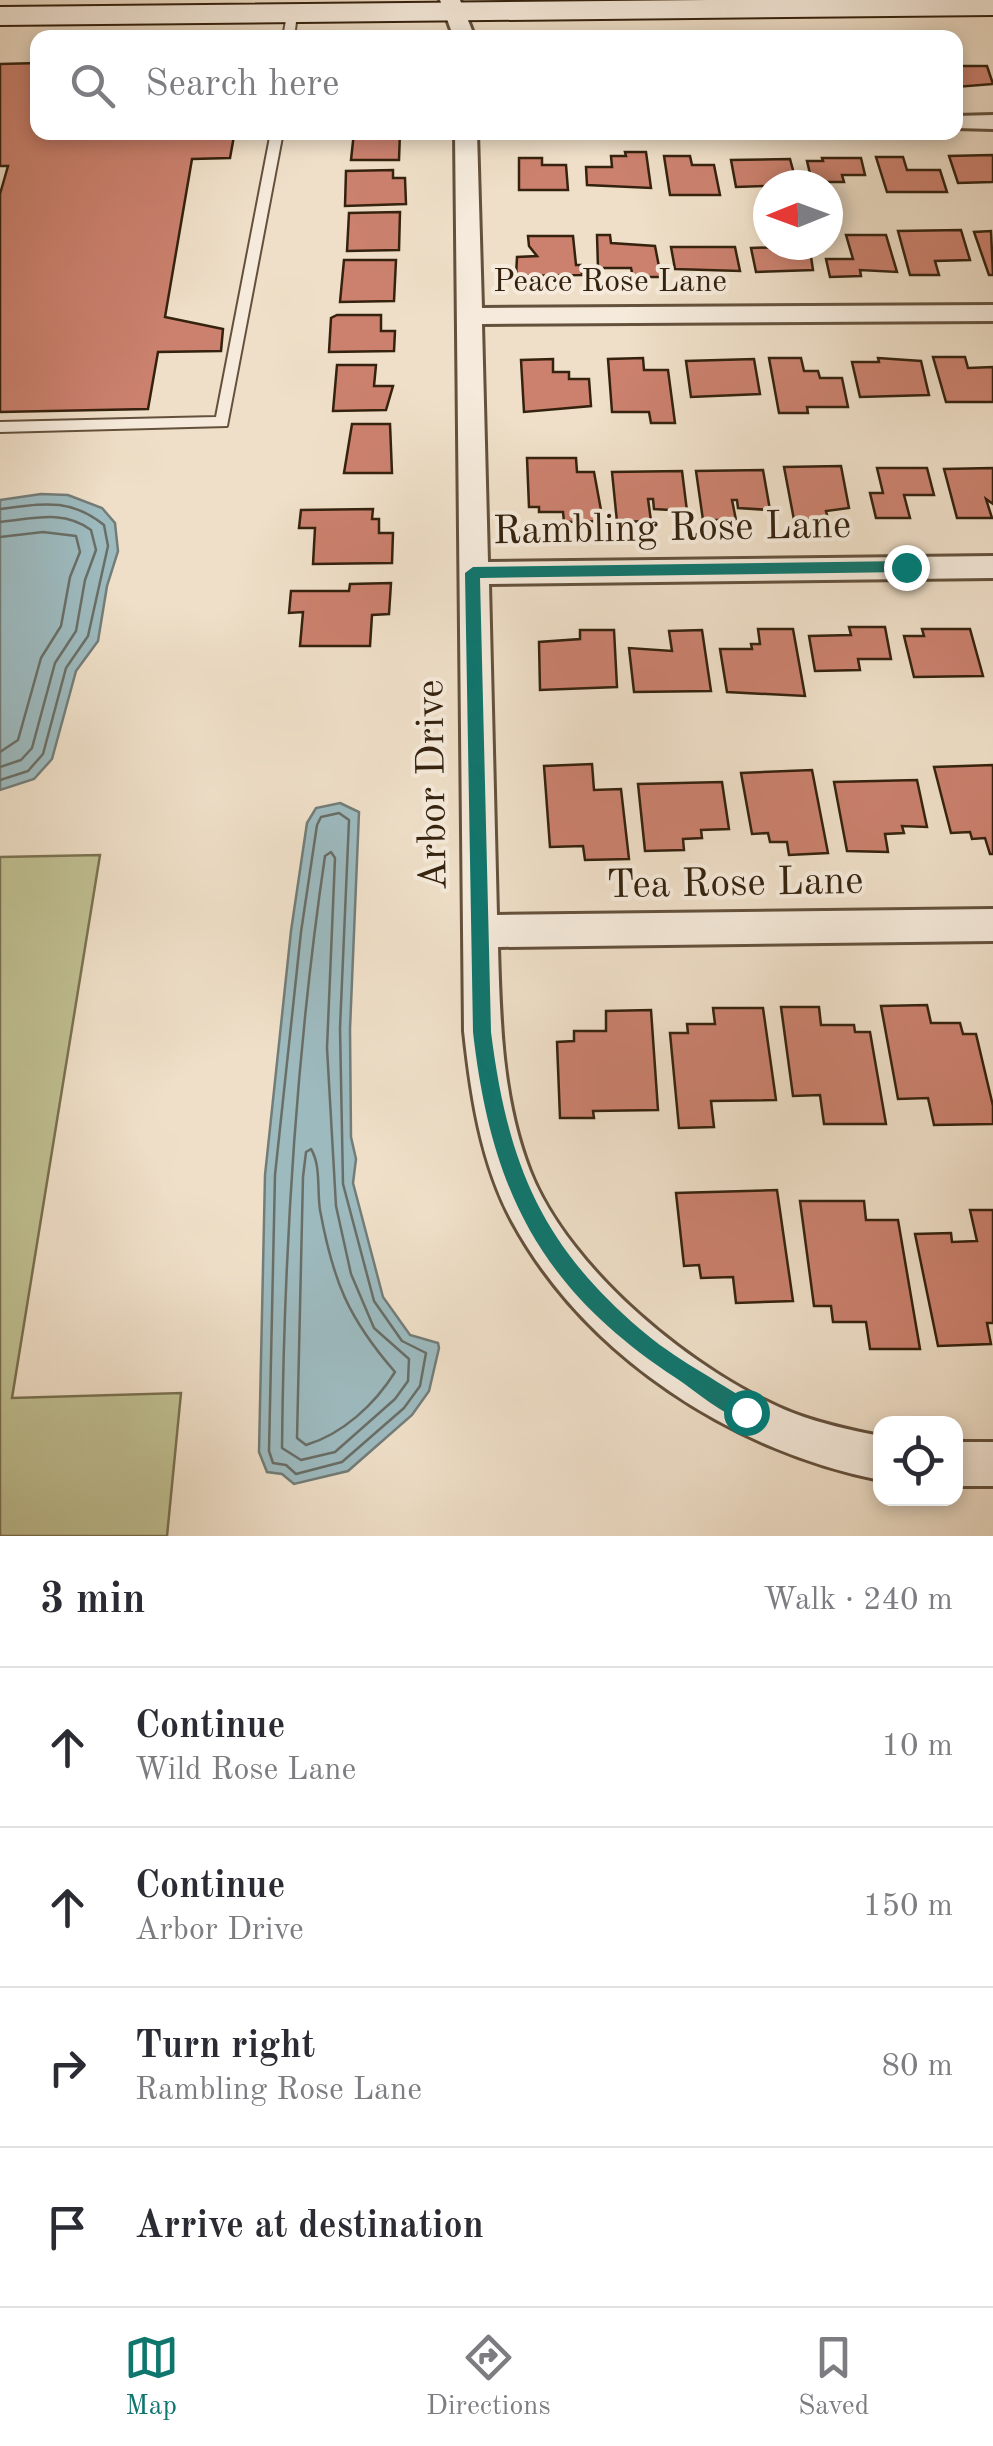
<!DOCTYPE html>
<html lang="en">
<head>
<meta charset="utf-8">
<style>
  :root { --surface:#fff; --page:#f7f7f7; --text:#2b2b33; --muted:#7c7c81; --line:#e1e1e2; --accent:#0f766e }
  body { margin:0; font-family:"Old Standard TT",serif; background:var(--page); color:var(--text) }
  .controls { position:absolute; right:30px; bottom:30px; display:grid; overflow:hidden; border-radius:20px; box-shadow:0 5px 15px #0003 }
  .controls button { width:90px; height:90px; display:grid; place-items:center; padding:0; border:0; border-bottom:2px solid var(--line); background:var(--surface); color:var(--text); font:50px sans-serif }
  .compass { position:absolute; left:753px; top:170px; width:90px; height:90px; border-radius:50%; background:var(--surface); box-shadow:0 5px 15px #0003; rotate:269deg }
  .stop { position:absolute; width:30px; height:30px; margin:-22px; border:8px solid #0f766e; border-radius:50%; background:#fff }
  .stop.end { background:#0f766e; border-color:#fff; box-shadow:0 2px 10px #0008 }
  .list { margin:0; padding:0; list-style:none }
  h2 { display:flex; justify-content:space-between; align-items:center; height:130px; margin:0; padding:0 40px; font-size:42px }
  h2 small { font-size:32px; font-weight:400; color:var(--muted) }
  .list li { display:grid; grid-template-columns:65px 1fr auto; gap:30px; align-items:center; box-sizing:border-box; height:160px; padding:0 40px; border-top:2px solid var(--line) }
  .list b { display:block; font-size:38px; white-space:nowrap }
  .list p { margin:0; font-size:32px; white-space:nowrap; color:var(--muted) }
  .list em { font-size:32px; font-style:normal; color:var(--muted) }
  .icon { flex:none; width:55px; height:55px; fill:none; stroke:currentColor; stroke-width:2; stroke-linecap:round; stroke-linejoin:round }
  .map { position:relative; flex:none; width:993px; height:1536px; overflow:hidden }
  .search { position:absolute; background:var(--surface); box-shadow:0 5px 15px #0003; left:30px; right:30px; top:30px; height:110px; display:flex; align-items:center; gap:25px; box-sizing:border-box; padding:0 35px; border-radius:20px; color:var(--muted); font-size:38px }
  .sheet { height:770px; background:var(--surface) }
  nav { display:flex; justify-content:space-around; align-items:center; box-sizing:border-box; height:140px; border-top:2px solid var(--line); background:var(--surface); font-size:28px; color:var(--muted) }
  nav a { display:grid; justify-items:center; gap:5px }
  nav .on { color:var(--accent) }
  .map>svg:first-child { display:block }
</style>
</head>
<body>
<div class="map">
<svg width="993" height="1536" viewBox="0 0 993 1536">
  <rect width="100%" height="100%" fill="#efdfc8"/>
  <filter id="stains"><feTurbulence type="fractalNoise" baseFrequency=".002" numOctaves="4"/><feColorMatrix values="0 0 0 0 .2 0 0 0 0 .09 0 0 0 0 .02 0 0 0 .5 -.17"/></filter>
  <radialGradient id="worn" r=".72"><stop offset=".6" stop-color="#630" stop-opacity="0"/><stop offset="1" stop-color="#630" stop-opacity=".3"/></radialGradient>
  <polygon fill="#c0c092" stroke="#7a7150" stroke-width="2.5" points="100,855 12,1398 181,1393 167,1536 0,1536 0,857"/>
  <g fill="#9dbabf" stroke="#737d78" stroke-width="2.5">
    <polygon points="41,494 68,495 102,508 115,523 118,551 107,586 98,641 76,671 52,759 34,779 0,790 0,500"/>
    <polygon points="340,803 359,812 350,1029 351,1137 356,1159 353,1183 383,1297 410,1335 438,1343 439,1348 429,1391 412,1415 348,1471 294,1484 282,1474 267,1472 259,1452 265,1175 291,931 307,823 316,808"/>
  </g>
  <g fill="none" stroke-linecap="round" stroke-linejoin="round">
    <g stroke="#696e66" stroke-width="2.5">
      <path d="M 0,509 C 42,504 69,497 104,525 L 108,546 L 88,636 L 66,668 L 43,754 L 28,771 L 0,780"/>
      <path d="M 0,522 C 32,519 63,509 91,530 L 96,550 L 85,580 L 76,631 L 55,663 L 32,748 L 21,760 L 0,767"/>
      <polyline points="0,537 43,532 76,536 80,552 70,577 61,626 41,658 18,740 0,752"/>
      <polygon points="339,813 349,820 340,1028 343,1184 374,1301 402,1341 426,1353 420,1386 404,1408 342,1462 296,1474 286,1465 273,1463 269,1451 275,1175 301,932 317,825 321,817"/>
      <path d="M 331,852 L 335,858 L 327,1048 L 336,1206 L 351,1274 L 374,1328 L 409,1359 L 408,1381 L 395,1399 L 335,1452 L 301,1460 L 282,1448 C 284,1249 296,1053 325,856 Z"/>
      <path d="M 311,1149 C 321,1165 317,1191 320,1210 C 333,1281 348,1318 395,1372 C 375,1404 343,1434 306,1445 L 297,1438 L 303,1177 L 306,1152 Z"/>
    </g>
  </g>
  <g fill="#cb816e" stroke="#35220e" stroke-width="2.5">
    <polygon points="38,63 38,132 234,136 230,158 192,159 165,317 223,329 221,351 158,352 148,409 0,412 0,194 8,166 0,166 0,64"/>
    <polygon points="956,66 987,66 993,84 956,87"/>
    <polygon points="354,132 400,132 399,160 351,160"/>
    <polygon points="625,152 646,152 651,188 587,185 586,167 612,167 611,156 626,156"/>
    <polygon points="992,155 993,155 993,182 958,183 949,156"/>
    <polygon points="664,156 690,156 692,165 714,165 720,195 670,195"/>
    <polygon points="876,157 903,157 907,170 940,170 947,192 887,192"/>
    <polygon points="519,158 542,158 542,165 566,165 568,190 519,190"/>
    <polygon points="822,158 861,158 865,175 842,175 844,182 812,182 807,161 823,161"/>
    <polygon points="790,159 797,185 736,187 731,160"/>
    <polygon points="393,170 393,178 405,178 406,204 345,206 346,171"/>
    <polygon points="400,212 399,250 347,251 349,213"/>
    <polygon points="961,230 970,260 935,261 939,275 910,275 898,231"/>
    <polygon points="991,231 993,275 989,275 974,232"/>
    <polygon points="597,235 610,235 611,243 655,246 661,277 633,277 631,268 598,268"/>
    <polygon points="846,235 886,235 897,272 860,270 861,276 830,277 826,259 853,259"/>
    <polygon points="528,236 573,236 576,265 581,265 582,275 516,276 517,257 537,256 529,246"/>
    <polygon points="671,247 735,247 740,271 675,269"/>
    <polygon points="782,247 782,250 810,250 813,270 756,272 751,248"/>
    <polygon points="344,260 396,260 394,301 340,302"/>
    <polygon points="337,315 381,315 381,331 395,331 394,351 329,352 331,318"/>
    <polygon points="933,357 965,357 968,368 993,367 993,402 946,402"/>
    <polygon points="643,358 644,370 668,370 675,423 651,423 649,412 612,412 608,359"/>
    <polygon points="769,358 801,358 804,371 818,371 820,378 842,378 848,407 807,407 808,413 779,413"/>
    <polygon points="878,358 921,361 929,395 860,397 852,362 879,362"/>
    <polygon points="553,359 553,372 569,372 569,379 589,379 591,406 524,412 521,360"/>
    <polygon points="754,359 760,394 691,397 686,361"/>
    <polygon points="337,365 376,365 374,386 393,386 386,410 333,411"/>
    <polygon points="352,424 390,424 392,473 344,473"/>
    <polygon points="527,458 576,458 577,472 594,472 603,521 564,522 563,512 539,512 539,507 529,507"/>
    <polygon points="841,466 849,508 826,511 828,519 794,520 784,467"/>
    <polygon points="877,468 927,468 934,495 904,495 910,518 876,518 870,493 883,493"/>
    <polygon points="993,468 993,504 986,499 992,518 957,518 944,469"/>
    <polygon points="763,470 770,510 738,508 737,500 732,500 736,520 703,520 696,471"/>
    <polygon points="682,471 687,511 654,509 653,499 648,499 651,521 617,522 612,472"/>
    <polygon points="373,509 372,519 379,519 379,533 393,533 392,563 313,564 315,528 299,528 301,510"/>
    <polygon points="391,583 389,614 372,615 370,646 300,646 303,612 289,613 291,591 349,591 350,584"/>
    <polygon points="849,627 885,627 891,659 858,659 860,670 815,671 809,636 851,635"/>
    <polygon points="758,629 793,629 805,696 727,692 720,649 752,649 751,644 760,644"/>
    <polygon points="922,629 970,629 983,676 914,677 904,636 924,636"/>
    <polygon points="580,630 614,630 617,687 540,690 539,642 580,639"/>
    <polygon points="702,630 711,691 634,692 629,648 672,651 669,631"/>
    <polygon points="592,764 594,790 621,789 629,859 585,860 583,846 550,847 544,766"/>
    <polygon points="993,765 993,854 990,854 985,838 972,839 970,832 951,833 934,767"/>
    <polygon points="812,770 828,853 789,855 787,842 770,842 768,833 752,834 741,773"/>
    <polygon points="917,780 927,827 902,826 904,833 885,834 888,852 847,851 834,782"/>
    <polygon points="722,782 729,829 701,830 702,838 683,839 684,850 645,851 638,784"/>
    <polygon points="927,1005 931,1023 960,1023 963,1034 976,1034 993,1106 993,1124 934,1125 928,1098 898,1099 881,1006"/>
    <polygon points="781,1007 819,1007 821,1025 854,1025 855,1032 870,1032 886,1124 824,1124 820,1095 793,1096"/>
    <polygon points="713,1008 763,1008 776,1100 711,1101 714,1127 679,1128 670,1033 688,1033 687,1024 715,1024"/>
    <polygon points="651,1010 658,1110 593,1111 594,1118 560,1118 557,1042 574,1041 574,1031 606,1031 606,1011"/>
    <polygon points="777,1190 793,1301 736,1303 733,1277 701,1278 699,1265 684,1266 676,1193"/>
    <polygon points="800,1201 864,1201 866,1220 898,1220 920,1349 870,1349 866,1322 833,1322 831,1306 814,1306"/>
    <polygon points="970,1210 993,1210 993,1323 987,1323 991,1344 938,1346 915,1234 951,1233 952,1242 977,1241"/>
  </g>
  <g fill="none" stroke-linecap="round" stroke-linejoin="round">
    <defs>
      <g id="lane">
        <polygon points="292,11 297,14 294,38 283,38 287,14"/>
        <polygon points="271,132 283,132 227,426 0,432 0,422 216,417"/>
      </g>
      <g id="street">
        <polygon points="440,0 460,0 475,38 454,38"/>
        <polygon points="993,115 993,129 956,128 956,116"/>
        <path d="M 455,132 L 477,132 L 482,308 L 993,305 L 993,321 L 482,324 L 488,562 L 993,556 L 993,578 L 489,584 L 497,915 L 993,909 L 993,941 L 498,947 C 500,1022 502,1099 530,1171 C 569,1270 695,1374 793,1413 C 822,1424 850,1430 880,1436 L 880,1480 C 733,1451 585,1356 512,1221 C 481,1163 471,1096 464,1031 Z"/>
        <rect x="956" y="1442" width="37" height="44"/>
      </g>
      <polygon id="secondary" points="708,0 993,0 993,15 0,25 0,7"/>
    </defs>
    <use href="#lane" stroke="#64513c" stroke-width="4"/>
    <use href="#street" stroke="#64513c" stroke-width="6"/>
    <use href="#secondary" stroke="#35220e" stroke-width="4"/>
    <use href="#lane" fill="#f5eadb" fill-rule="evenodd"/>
    <use href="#street" fill="#f5eadb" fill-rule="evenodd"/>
    <use href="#secondary" fill="#f5eadb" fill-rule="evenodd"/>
  </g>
  <path fill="#0f766e" d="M 906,561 L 914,567 L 906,572 L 480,578 L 491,1032 C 507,1159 539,1243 640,1329 C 673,1358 717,1380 754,1405 L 757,1412 L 754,1420 L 746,1423 C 721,1413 698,1393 676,1378 C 540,1289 491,1190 473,1032 L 465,573 L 473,567 Z"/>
  <g text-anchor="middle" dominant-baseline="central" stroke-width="8" stroke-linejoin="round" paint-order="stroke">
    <g font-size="32" fill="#35220e" stroke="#f5eadb">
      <text x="610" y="283">Peace Rose Lane</text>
    </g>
    <g font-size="40" fill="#35220e" stroke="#f5eadb">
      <text transform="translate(672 530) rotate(-1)">Rambling Rose Lane</text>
      <text transform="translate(434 785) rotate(-91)">Arbor Drive</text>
      <text transform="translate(735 885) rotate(-1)">Tea Rose Lane</text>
    </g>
  </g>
  <rect width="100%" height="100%" filter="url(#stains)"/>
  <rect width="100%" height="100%" fill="url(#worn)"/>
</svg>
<div class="controls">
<button><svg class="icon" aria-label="locate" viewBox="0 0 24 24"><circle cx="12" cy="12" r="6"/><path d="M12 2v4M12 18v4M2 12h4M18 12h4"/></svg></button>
</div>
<svg class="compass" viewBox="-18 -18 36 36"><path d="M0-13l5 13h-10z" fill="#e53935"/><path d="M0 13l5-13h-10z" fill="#7c7c81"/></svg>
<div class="stop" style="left:746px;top:1412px"></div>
<div class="stop end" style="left:906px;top:567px"></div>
<div class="search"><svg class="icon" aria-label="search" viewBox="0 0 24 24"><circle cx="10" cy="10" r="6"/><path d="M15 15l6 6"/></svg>Search here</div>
</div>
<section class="sheet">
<h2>3 min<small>Walk · 240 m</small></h2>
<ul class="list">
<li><svg class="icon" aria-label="ahead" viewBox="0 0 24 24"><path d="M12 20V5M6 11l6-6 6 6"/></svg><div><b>Continue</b><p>Wild Rose Lane</p></div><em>10 m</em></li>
<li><svg class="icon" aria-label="ahead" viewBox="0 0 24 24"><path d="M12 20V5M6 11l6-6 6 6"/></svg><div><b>Continue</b><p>Arbor Drive</p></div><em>150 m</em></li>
<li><svg class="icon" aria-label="right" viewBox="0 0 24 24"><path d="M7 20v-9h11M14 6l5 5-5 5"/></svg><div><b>Turn right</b><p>Rambling Rose Lane</p></div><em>80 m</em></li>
<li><svg class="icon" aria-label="arrive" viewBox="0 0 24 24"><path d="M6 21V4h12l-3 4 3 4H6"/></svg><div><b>Arrive at destination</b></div></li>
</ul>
</section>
<nav>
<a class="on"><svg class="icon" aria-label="map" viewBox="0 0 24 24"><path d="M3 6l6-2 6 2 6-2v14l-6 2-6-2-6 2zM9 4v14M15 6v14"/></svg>Map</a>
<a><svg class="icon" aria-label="directions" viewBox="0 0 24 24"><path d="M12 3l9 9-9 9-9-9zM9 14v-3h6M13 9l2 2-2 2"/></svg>Directions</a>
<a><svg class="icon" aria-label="saved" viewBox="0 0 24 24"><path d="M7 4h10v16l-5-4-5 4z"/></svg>Saved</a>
</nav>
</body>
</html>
